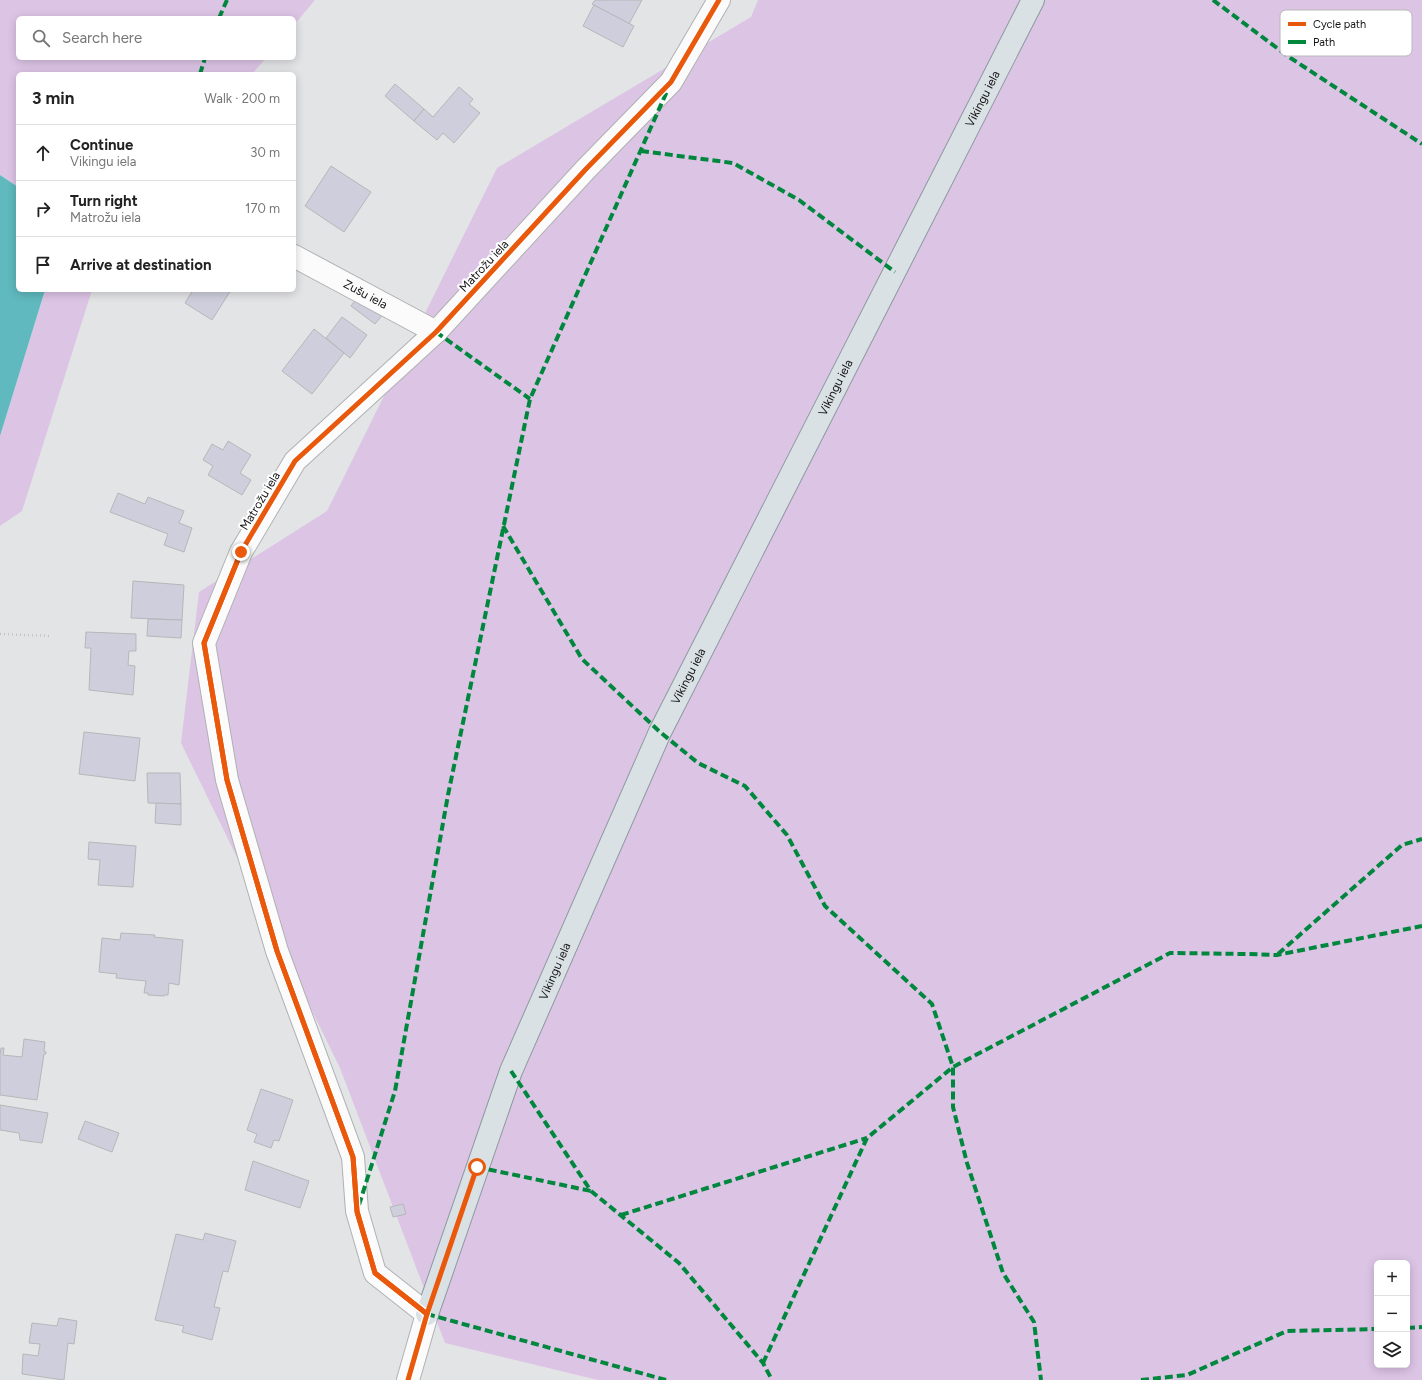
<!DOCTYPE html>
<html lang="en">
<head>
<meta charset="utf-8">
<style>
  :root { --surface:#fff; --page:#f2f2f2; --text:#222; --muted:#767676; --line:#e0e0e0 }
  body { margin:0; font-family:Figtree,sans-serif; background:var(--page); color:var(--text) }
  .controls { position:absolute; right:12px; bottom:12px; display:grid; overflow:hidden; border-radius:6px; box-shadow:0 2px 10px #0003 }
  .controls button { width:36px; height:36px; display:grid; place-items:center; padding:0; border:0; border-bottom:1px solid var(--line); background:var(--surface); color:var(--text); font:20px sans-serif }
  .stop { position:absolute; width:12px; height:12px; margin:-9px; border:3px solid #ea580c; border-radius:50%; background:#fff }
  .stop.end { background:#ea580c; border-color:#fff; box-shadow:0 1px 4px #0008 }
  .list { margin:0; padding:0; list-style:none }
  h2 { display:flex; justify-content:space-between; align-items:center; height:52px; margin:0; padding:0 16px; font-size:17px }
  h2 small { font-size:13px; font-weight:400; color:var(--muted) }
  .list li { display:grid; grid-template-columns:26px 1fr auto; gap:12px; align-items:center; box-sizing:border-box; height:56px; padding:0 16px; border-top:1px solid var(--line) }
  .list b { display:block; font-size:15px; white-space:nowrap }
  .list p { margin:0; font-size:13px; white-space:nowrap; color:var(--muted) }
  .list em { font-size:13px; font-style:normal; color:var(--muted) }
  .icon { flex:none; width:22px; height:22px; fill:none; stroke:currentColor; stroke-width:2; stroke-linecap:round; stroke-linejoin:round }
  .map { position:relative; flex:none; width:1422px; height:1380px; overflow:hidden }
  .search { position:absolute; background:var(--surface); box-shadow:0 2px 10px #0003; left:16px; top:16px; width:280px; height:44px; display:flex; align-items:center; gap:10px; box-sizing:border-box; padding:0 14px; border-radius:6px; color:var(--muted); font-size:15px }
  .panel { position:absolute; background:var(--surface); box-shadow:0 2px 10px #0003; left:16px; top:72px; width:280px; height:220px; border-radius:6px }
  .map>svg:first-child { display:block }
</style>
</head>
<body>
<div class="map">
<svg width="1422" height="1380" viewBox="0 0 1422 1380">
  <rect width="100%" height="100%" fill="#e3e4e6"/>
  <g fill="#dcc4e5" fill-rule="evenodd">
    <polygon points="0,0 315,0 294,25 294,18 18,18 18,58 266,58 252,74 18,74 18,187 0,175"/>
    <path d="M 758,0 L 1422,0 L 1422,1380 L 598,1380 L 445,1343 L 340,1068 L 181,743 L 199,592 L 327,511 L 497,168 L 751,17 ZM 1377,1263 L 1407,1263 L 1407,1365 L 1377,1365 Z"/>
    <polygon points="45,290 92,290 22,511 0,526 0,436"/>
  </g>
  <polygon fill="#5fb9be" points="0,175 18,187 18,290 45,290 0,436"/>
  <g fill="#cfcedd" stroke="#b6b7b8">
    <polygon points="595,0 642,0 629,24 592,4"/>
    <polygon points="594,5 634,26 623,47 583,26"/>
    <polygon points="395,84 424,109 414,121 385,96"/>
    <polygon points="459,87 473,99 469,104 480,113 454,143 443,133 437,140 414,121 424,109 433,117"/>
    <polygon points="331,166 371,192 344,232 305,206"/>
    <polygon points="193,290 231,290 212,320 185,303"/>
    <polygon points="359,295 384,313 375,324 351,306"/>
    <polygon points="342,317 367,335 350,358 326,338"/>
    <polygon points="314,329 344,353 312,394 282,371"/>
    <polygon points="228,441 251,455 240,473 251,480 242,495 208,475 213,466 203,460 212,444 223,450"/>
    <polygon points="118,493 145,504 148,497 184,511 179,523 192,528 184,552 164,545 168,534 110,512"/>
    <polygon points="133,581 184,585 182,620 131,618"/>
    <polygon points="148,619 182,620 181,638 147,636"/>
    <polygon points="86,632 136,634 136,651 129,651 128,665 135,666 133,695 89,690 91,648 85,648"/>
    <polygon points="84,732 140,738 135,781 79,774"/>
    <polygon points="147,773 180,773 181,804 148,803"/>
    <polygon points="156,803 181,804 181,825 155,823"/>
    <polygon points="89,842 136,846 133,887 98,885 100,860 88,859"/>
    <polygon points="121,933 155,935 154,937 183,940 179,985 169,983 168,995 164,995 164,996 148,995 148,993 144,993 146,981 116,978 117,974 99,972 102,938 120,940"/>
    <polygon points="24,1039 45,1042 44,1051 46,1052 46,1054 44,1054 37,1100 0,1095 0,1055 1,1048 4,1048 3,1055 22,1057"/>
    <polygon points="261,1089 293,1100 279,1141 274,1140 271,1148 254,1142 257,1134 247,1130"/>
    <polygon points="0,1105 48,1113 42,1143 20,1140 19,1133 0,1130"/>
    <polygon points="85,1121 119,1133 112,1152 78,1139"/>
    <polygon points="253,1161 309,1181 300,1208 245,1190"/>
    <polygon points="403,1204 406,1214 393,1217 390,1207"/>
    <polygon points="205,1233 236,1241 228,1272 223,1271 214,1307 220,1308 212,1340 182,1332 184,1326 155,1320 176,1234 203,1240"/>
    <polygon points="59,1318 77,1321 74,1344 68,1343 64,1380 22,1374 23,1354 38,1356 40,1344 29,1343 32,1323 57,1326"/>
  </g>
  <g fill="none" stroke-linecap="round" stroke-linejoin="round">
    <defs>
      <g id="minor">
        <path id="s1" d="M 294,256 L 436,332"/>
        <polyline points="408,1380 427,1314 375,1273 357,1211 353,1157 277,951 227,780 204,643 241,552 295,461 436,332 586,169 671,82 719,0"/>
      </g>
      <g id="major">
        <path id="s2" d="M 427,1314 L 511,1071 L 660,732 L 1033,0"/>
      </g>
    </defs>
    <use href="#minor" stroke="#b0b1b2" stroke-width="24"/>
    <use href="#major" stroke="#8d999f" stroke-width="24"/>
    <polyline stroke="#c2c3c4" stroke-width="2.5" stroke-dasharray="1 3" stroke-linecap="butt" points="0,634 51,636"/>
    <use href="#minor" stroke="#fbfbfb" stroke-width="22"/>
    <use href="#major" stroke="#dae1e5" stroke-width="22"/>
    <g stroke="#00873e" stroke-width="4" stroke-dasharray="8 4" stroke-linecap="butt">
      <polyline points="1213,0 1289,57 1422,144"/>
      <polyline points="219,18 227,0"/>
      <polyline points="200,74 205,58"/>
      <polyline points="641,151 733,163 799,200 895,272"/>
      <polyline points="436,332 530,399"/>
      <polyline points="503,526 582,659 660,732 698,763 745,786 787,835 825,906 932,1004 953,1067 953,1107 967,1163 1003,1273 1034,1322 1041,1380"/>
      <polyline points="1278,954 1402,845 1422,839"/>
      <polyline points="511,1071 591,1191 679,1263 763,1363 772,1380"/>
      <polyline points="477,1167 591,1191"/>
      <polyline points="359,1205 395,1091 448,795 530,399 668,89"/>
      <polyline points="621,1215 867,1138"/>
      <polyline points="427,1314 666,1380"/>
      <polyline points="1407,1328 1422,1327"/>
      <polyline points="763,1363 867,1138 953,1067 1170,953 1247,954 1277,955 1422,926"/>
      <polyline points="1141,1380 1187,1375 1287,1331 1377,1329"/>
    </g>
    <defs>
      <polyline id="cycleway" points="408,1380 427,1314 375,1273 357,1211 353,1157 277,951 227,780 204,643 241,552 295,461 436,332 586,169 671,82 719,0"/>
    </defs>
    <use href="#cycleway" stroke="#fff" stroke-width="8"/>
    <use href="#cycleway" stroke="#e8590c" stroke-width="5"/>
  </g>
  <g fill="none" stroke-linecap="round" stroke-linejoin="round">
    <polyline stroke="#ea580c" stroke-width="5" points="241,552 204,643 227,780 277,951 353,1157 357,1212 375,1273 427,1314 477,1167"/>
  </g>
  <g text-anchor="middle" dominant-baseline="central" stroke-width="4" stroke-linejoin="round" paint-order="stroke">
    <g font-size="12" fill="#141415" stroke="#fff">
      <text stroke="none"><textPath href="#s2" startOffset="1338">Vikingu iela</textPath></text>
      <text transform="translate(484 266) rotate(-47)">Matrožu iela</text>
      <text stroke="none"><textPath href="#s1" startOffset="81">Zušu iela</textPath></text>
      <text stroke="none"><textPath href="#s2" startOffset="1014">Vikingu iela</textPath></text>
      <text transform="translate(260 501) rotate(-59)">Matrožu iela</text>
      <text stroke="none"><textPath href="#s2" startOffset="690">Vikingu iela</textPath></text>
      <text stroke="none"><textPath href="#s2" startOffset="366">Vikingu iela</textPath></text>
    </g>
  </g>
  <rect x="1280" y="10" width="132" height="46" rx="6" fill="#fff" stroke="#b8b8b9" stroke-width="1"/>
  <rect x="1288" y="22" width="18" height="4" fill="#e8590c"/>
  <rect x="1288" y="40" width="18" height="4" fill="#00873e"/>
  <g font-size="11" fill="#141415">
    <text x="1313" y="28">Cycle path</text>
    <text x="1313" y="46">Path</text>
  </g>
</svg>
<div class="controls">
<button>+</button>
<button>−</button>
<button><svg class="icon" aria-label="layers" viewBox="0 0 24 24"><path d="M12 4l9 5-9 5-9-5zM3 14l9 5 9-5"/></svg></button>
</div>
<div class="stop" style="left:477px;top:1167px"></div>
<div class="stop end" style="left:241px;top:552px"></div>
<div class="search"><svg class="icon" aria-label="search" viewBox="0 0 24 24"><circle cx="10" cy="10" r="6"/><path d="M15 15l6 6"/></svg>Search here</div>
<section class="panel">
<h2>3 min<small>Walk · 200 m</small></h2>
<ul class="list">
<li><svg class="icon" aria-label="ahead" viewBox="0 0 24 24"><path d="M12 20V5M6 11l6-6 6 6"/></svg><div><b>Continue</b><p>Vikingu iela</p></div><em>30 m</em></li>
<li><svg class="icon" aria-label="right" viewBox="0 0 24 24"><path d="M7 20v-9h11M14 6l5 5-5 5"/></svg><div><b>Turn right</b><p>Matrožu iela</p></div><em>170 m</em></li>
<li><svg class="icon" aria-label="arrive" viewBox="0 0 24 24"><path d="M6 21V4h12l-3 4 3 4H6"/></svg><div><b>Arrive at destination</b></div></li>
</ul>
</section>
</div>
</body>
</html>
